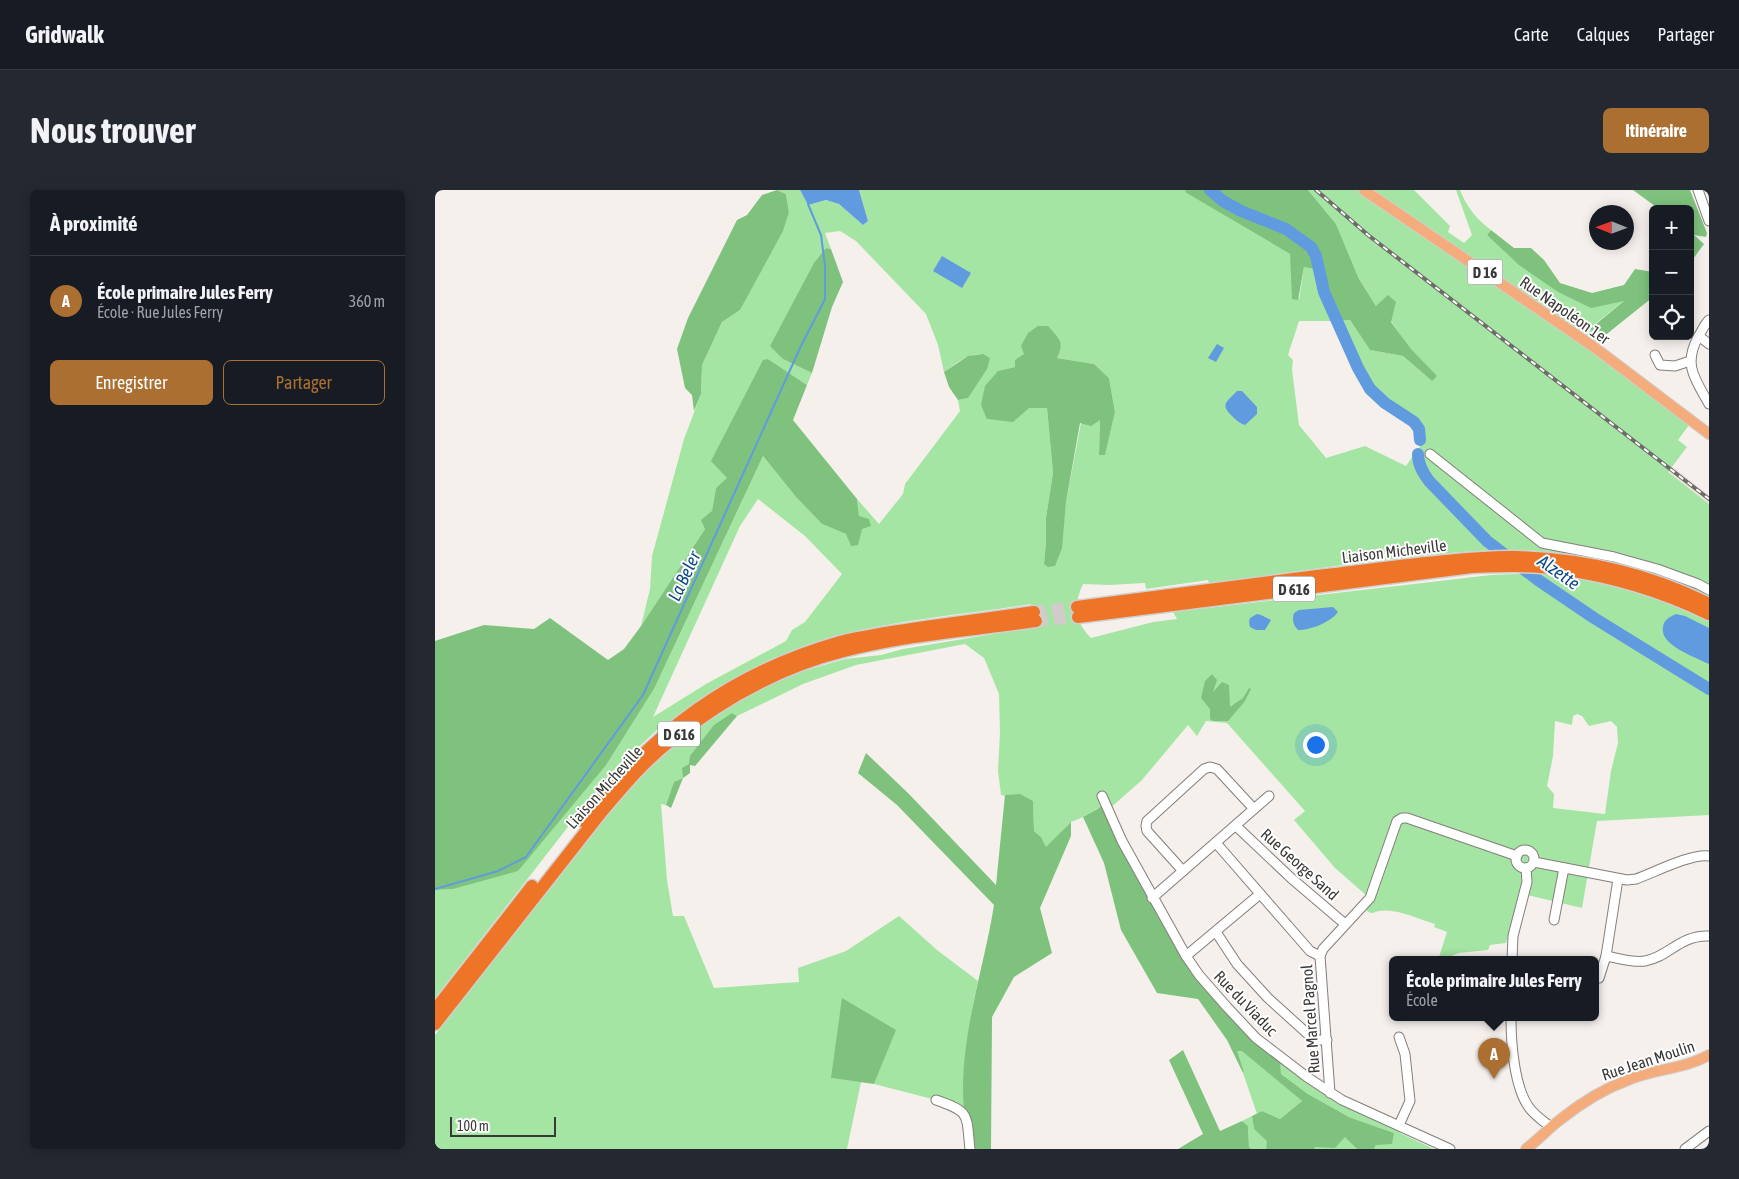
<!DOCTYPE html>
<html lang="fr">
<head>
<meta charset="utf-8">
<style>
  :root { --surface:#171b24; --page:#242831; --text:#f1f3f6; --muted:#9ea1a6; --line:#363941; --accent:#aa6f31 }
  body { margin:0; font-family:"Asap Condensed",sans-serif; background:var(--page); color:var(--text) }
  .controls { position:absolute; right:15px; top:15px; display:grid; overflow:hidden; border-radius:8px; box-shadow:0 2px 12px #0003 }
  .controls button { width:45px; height:45px; display:grid; place-items:center; padding:0; border:0; border-bottom:1px solid var(--line); background:var(--surface); color:var(--text); font:25px sans-serif }
  .compass { position:absolute; left:1154px; top:15px; width:45px; height:45px; border-radius:50%; background:var(--surface); box-shadow:0 2px 12px #0003; rotate:271deg }
  .scale { position:absolute; left:15px; bottom:12px; width:106px; box-sizing:border-box; padding-left:5px; border:2px solid #3b3938; border-top:0; font-size:14px; line-height:18px; white-space:nowrap; color:#3b3938; -webkit-text-stroke:4px #fff; paint-order:stroke }
  .you { position:absolute; left:880px; top:554px; width:18px; height:18px; margin:-12px; border:4px solid #fff; border-radius:50%; background:#1a73e8; box-shadow:0 0 0 8px #1a73e833 }
  .badge { display:grid; place-items:center; width:32px; height:32px; border-radius:50%; background:var(--accent); color:#fff; font-size:16px; font-weight:700 }
  .pin { position:absolute; translate:-50% -41px; filter:drop-shadow(0 1px 2px #0008) }
  .pin::after { content:''; position:absolute; top:26px; width:18px; height:15px; background:inherit; clip-path:polygon(0 0,100% 0,50% 100%) }
  .popup { position:absolute; left:954px; top:766px; width:210px; height:65px; box-sizing:border-box; display:grid; place-content:center; border-radius:8px; background:var(--surface); filter:drop-shadow(0 1px 4px #0005); font-size:16px; white-space:nowrap; color:var(--muted) }
  .popup b { font-size:19px; color:var(--text) }
  .popup::after { content:''; position:absolute; left:50%; top:100%; margin-left:-10px; border:10px solid transparent; border-top-color:var(--surface) }
  .list { margin:0; padding:0; list-style:none }
  h2 { display:flex; justify-content:space-between; align-items:center; height:65px; margin:0; padding:0 20px; font-size:21px }
  h2 small { font-size:16px; font-weight:400; color:var(--muted) }
  .list li { display:grid; grid-template-columns:32px 1fr auto; gap:15px; align-items:center; box-sizing:border-box; height:90px; padding:0 20px; border-top:1px solid var(--line) }
  .list b { display:block; font-size:19px; white-space:nowrap }
  .list p { margin:0; font-size:16px; white-space:nowrap; color:var(--muted) }
  .list em { font-size:16px; font-style:normal; color:var(--muted) }
  .actions { display:flex; gap:10px; padding:15px 20px }
  .actions a { flex:1; padding:11px 0; border:1px solid var(--accent); border-radius:8px; text-align:center; font-size:18px; color:var(--accent) }
  .actions .main { background:var(--accent); color:#fff }
  .icon { flex:none; width:28px; height:28px; fill:none; stroke:currentColor; stroke-width:2; stroke-linecap:round; stroke-linejoin:round }
  .map { position:relative; flex:none; width:1274px; height:959px; overflow:hidden; border-radius:8px }
  header { display:flex; align-items:center; gap:30px; box-sizing:border-box; height:70px; padding:0 25px; background:var(--surface); border-bottom:1px solid var(--line) }
  header strong { font-size:24px }
  nav { display:flex; gap:28px; margin-inline-start:auto; font-size:18px }
  .intro { display:flex; align-items:center; justify-content:space-between; box-sizing:border-box; height:120px; padding:0 30px }
  h1 { margin:0; font-size:35px }
  .button { padding:12px 22px; border-radius:8px; background:var(--accent); color:#fff; font-size:18px; font-weight:700 }
  main { display:flex; gap:30px; padding:0 30px }
  aside { flex:1; background:var(--surface); border-radius:8px; box-shadow:0 2px 12px #0003 }
  .map>svg:first-child { display:block }
</style>
</head>
<body>
<header>
<strong>Gridwalk</strong>
<nav><a>Carte</a><a>Calques</a><a>Partager</a></nav>
</header>
<div class="intro"><h1>Nous trouver</h1><a class="button">Itinéraire</a></div>
<main>
<aside>
<h2>À proximité<small></small></h2>
<ul class="list">
<li><span class="badge">A</span><div><b>École primaire Jules Ferry</b><p>École · Rue Jules Ferry</p></div><em>360 m</em></li>
</ul>
<div class="actions"><a class="main">Enregistrer</a><a>Partager</a></div>
</aside>
<div class="map">
<svg width="1274" height="959" viewBox="0 0 1274 959">
  <rect width="100%" height="100%" fill="#f6f0ed"/>
  <polygon fill="#f0e4dc" points="1237,276 1274,305 1274,314 1233,282"/>
  <g fill="#a4e5a3" fill-rule="evenodd">
    <path d="M 342,0 L 365,0 L 373,15 L 391,10 L 404,14 L 428,35 L 433,31 L 424,0 L 751,0 L 751,2 L 855,64 L 864,110 L 869,77 L 884,80 L 889,102 L 901,131 L 915,130 L 935,160 L 968,166 L 997,191 L 956,131 L 941,116 L 924,89 L 901,34 L 873,0 L 979,0 L 1015,36 L 1013,42 L 1029,53 L 1037,45 L 1021,0 L 1025,0 C 1032,17 1041,29 1056,40 L 1052,45 L 1123,102 L 1190,110 L 1155,138 L 1168,147 L 1153,159 L 1254,235 L 1243,250 L 1252,257 L 1233,282 L 1274,314 L 1274,407 C 1219,377 1138,360 1076,360 C 1039,360 1003,364 966,368 C 902,375 838,385 774,393 L 773,390 L 711,399 L 710,393 L 675,395 L 648,394 C 638,415 640,432 656,448 L 718,432 L 742,429 L 738,422 L 1056,385 C 1079,384 1102,383 1125,386 C 1177,392 1227,409 1274,431 L 1274,625 L 1162,631 L 1147,718 L 1084,703 L 1071,753 L 1055,755 L 1053,760 L 1024,763 L 1007,770 L 1003,770 L 1012,742 L 999,737 L 1000,734 C 982,729 956,715 938,723 L 933,722 L 926,712 L 931,705 L 900,678 L 859,630 L 870,621 L 792,533 L 771,531 L 762,546 L 753,535 L 707,590 L 673,620 L 663,618 L 648,627 L 636,632 L 611,658 L 606,647 L 599,641 L 598,611 L 566,605 L 563,581 L 565,542 L 564,504 L 549,468 L 530,454 L 421,475 L 368,494 L 302,526 L 297,523 L 254,574 L 248,588 L 239,593 L 231,615 L 226,614 L 232,690 L 238,726 L 249,726 L 279,798 L 364,792 L 363,778 L 411,761 L 464,726 L 502,760 L 543,791 C 533,835 529,876 529,921 L 501,910 L 439,894 L 460,840 L 396,888 L 426,892 L 412,959 L 0,959 L 0,845 L 171,627 L 203,590 L 238,556 L 285,522 L 324,500 L 365,482 L 410,469 L 446,465 L 468,459 L 601,437 L 601,427 L 596,414 C 533,424 467,429 405,445 C 338,462 278,498 224,540 L 223,539 L 178,581 L 157,606 L 0,808 L 0,700 L 18,699 L 220,497 L 328,266 L 361,307 L 387,334 L 411,344 L 424,326 L 422,309 L 444,334 L 468,304 L 470,294 L 525,221 L 523,210 L 533,208 L 555,168 C 537,158 524,172 509,182 L 503,155 L 491,124 L 421,51 L 405,41 L 390,43 L 396,59 L 391,58 L 348,169 L 377,183 L 372,195 L 333,169 L 293,288 L 281,298 L 277,321 L 270,339 L 206,436 L 215,399 L 217,366 L 249,249 L 266,204 L 267,175 L 287,132 L 305,120 L 354,22 L 351,4 ZM 864,131 L 901,131 C 911,152 921,182 935,200 C 947,214 976,226 983,238 C 987,245 985,256 983,264 L 980,263 L 971,276 L 930,256 L 891,268 L 864,235 L 857,180 L 858,170 L 853,165 ZM 589,164 L 622,168 L 659,174 L 674,188 L 680,222 L 670,264 L 664,265 L 665,230 L 646,233 L 631,312 L 626,358 L 609,374 L 611,352 L 611,328 L 618,283 L 612,218 L 594,218 L 563,181 L 580,177 ZM 323,309 L 370,346 L 407,384 L 370,432 L 357,440 L 351,451 L 271,494 L 218,527 L 305,336 ZM 1142,524 L 1147,526 L 1154,536 L 1176,531 L 1182,537 L 1183,553 L 1176,581 L 1170,624 L 1118,618 L 1119,604 L 1112,596 L 1118,566 L 1120,531 L 1137,535 L 1138,526 Z"/>
    <polygon points="807,860 867,911 845,929 827,921 822,924 808,883 809,882 801,861"/>
    <polygon points="845,867 872,887 963,935 965,943 999,959 939,959 941,955 959,943 914,927 873,904 846,884"/>
    <polygon points="817,926 819,939 833,951 831,959 816,959 814,957 813,936 807,931"/>
    <polygon points="910,946 922,959 879,959 879,957"/>
  </g>
  <g fill="#7ec27d">
    <polygon points="342,0 351,4 354,22 348,41 305,120 287,132 267,175 266,204 259,221 257,205 250,198 242,159 253,128 302,30 312,25 327,5"/>
    <polygon points="751,0 873,0 901,34 924,89 941,116 953,105 961,112 956,132 976,159 1002,186 997,191 968,166 935,160 915,130 901,131 889,102 884,80 869,77 863,110 857,109 855,64 750,2"/>
    <polygon points="1198,0 1255,0 1272,43 1271,47 1259,45 1269,54 1255,73 1255,47 1258,43 1255,41 1255,19 1224,19"/>
    <polygon points="1056,40 1079,58 1096,58 1109,70 1125,93 1157,103 1189,95 1200,79 1218,82 1218,107 1168,147 1155,139 1189,111 1156,118 1123,102 1084,75 1052,45"/>
    <polygon points="391,58 396,59 408,92 397,117 377,183 348,169 335,156 379,73"/>
    <path d="M 603,136 L 613,136 C 624,149 630,151 622,168 L 659,174 L 674,188 L 680,222 L 670,265 L 664,265 L 665,230 L 656,236 L 645,233 L 631,312 L 627,358 L 620,376 L 613,377 L 609,374 L 611,352 L 611,328 L 618,283 L 612,218 L 594,218 L 578,232 L 552,229 L 546,215 L 550,196 L 563,181 L 580,177 L 580,170 L 589,164 L 586,156 L 593,143 Z"/>
    <polygon points="548,164 555,168 552,179 533,208 523,210 514,197 509,182 533,166"/>
    <polygon points="333,169 372,195 358,230 422,309 424,326 434,329 436,336 427,339 423,355 416,356 411,344 387,334 361,307 328,266 220,497 171,575 83,681 18,699 0,700 0,451 49,435 99,439 115,428 173,470 189,459 206,436 270,339 266,330 277,321 281,298 292,288 276,271 328,170"/>
    <polygon points="777,484 782,490 778,502 787,492 794,495 795,517 808,508 814,498 816,499 810,511 793,531 778,531 775,529 775,519 766,508 770,491"/>
    <polygon points="297,523 302,526 260,576 255,575 255,583 248,588 236,618 231,615 239,592 248,588 247,578 254,574 255,566 279,535"/>
    <path d="M 431,563 L 473,603 L 561,695 L 570,605 L 585,604 L 598,611 L 599,641 L 606,647 L 611,657 L 636,632 L 636,646 L 605,718 L 617,763 L 579,787 L 557,827 L 556,959 L 535,959 C 533,947 529,934 529,921 C 523,850 548,784 559,715 L 462,615 L 423,583 Z"/>
    <polygon points="671,614 764,785 845,867 846,884 873,904 914,927 959,943 957,954 941,955 939,959 922,959 910,947 900,958 880,957 879,959 831,959 832,951 819,939 817,926 827,921 845,929 867,911 807,861 802,861 809,882 808,883 792,850 763,809 722,803 686,740 669,673 648,627"/>
    <polygon points="407,808 461,840 439,894 396,888"/>
    <polygon points="748,860 785,941 807,931 813,936 814,957 816,959 743,959 768,944 734,870"/>
  </g>
  <g fill="#619bdf">
    <polygon points="365,0 424,0 433,31 428,35 404,14 391,10 373,15"/>
    <polygon points="507,66 536,83 527,98 498,81"/>
    <polygon points="782,154 789,158 781,172 773,168"/>
    <path d="M 802,201 L 807,201 L 822,217 L 822,224 L 810,235 C 804,233 801,230 797,226 C 784,214 793,211 802,201 Z"/>
    <path d="M 898,417 L 903,422 C 896,432 876,440 863,440 C 858,435 857,430 859,423 L 864,420 Z"/>
    <polygon points="822,424 826,425 836,430 830,440 821,440 815,437 814,432 815,428"/>
    <path d="M 1241,424 L 1250,426 L 1274,438 L 1274,474 C 1260,467 1224,455 1228,437 C 1229,429 1235,427 1241,424 Z"/>
  </g>
  <g fill="none" stroke-linecap="round" stroke-linejoin="round">
    <polyline stroke="#619bdf" stroke-width="2" points="0,699 63,681 91,667 208,505 365,158 390,109 390,76 386,45 373,14"/>
    <g stroke="#619bdf" stroke-width="12">
      <polyline points="775,0 788,11 806,21 851,39 876,57 881,66 889,102 923,178 935,199 950,213 979,232 984,239 985,250"/>
      <path d="M 983,264 C 983,275 988,283 994,291 L 1052,351 L 1103,390 L 1159,428 L 1274,499"/>
    </g>
    <g stroke="#d1cbc9" stroke-width="12" stroke-dasharray="12 6" stroke-linecap="butt">
      <polyline points="599,422 642,417"/>
      <polyline points="601,431 643,427"/>
    </g>
    <defs>
      <g id="minor">
        <polyline points="1263,0 1274,31"/>
        <path d="M 1274,130 C 1269,135 1267,141 1263,147 C 1248,175 1260,189 1274,214"/>
        <polyline points="1264,146 1274,154"/>
        <polyline points="1220,165 1225,175 1240,176 1255,171"/>
        <polyline points="995,264 1107,353 1179,367 1222,379 1263,394 1274,400"/>
        <polygon points="775,577 782,579 819,619 748,681 712,641 711,636 712,631 769,579"/>
        <polyline points="667,606 687,651 751,766 764,785 792,817 821,848 872,887 907,910 1015,959"/>
        <polyline points="819,619 834,606"/>
        <polyline points="801,636 856,688 910,734"/>
        <polyline points="781,653 875,761 885,766"/>
        <circle cx="1090" cy="669" r="9"/>
        <path d="M 1099,672 L 1192,690 L 1201,689 C 1218,683 1257,663 1274,666"/>
        <polyline points="717,708 748,681"/>
        <polyline points="1119,730 1129,678"/>
        <polyline points="781,742 802,774 833,808 876,847 884,850 892,850"/>
        <polyline points="751,766 825,704"/>
        <path d="M 1171,766 C 1183,768 1198,773 1210,771 C 1234,767 1244,745 1274,746"/>
        <polyline points="1077,770 1078,746 1092,692 1091,678"/>
        <polyline points="1164,788 1171,766 1183,689"/>
        <path d="M 1076,828 C 1076,852 1079,895 1093,916 C 1099,925 1108,931 1116,937"/>
        <polyline points="964,847 970,864 975,911 964,935"/>
        <polyline points="895,903 885,766 888,759 935,708 962,631 967,628 972,628 1082,666"/>
        <path d="M 501,910 C 536,922 531,924 535,959"/>
        <polyline points="1250,959 1274,941"/>
      </g>
      <g id="major">
        <polyline points="929,0 1159,157 1274,244"/>
        <path d="M 1091,959 C 1103,950 1114,938 1126,929 C 1146,913 1168,899 1193,890 C 1218,879 1250,879 1274,865"/>
      </g>
      <g id="highway">
        <path d="M 642,417 C 722,407 802,397 882,386 C 918,382 954,377 991,373 C 1021,370 1051,366 1081,367 C 1147,369 1214,384 1274,414"/>
        <path d="M 643,427 L 1037,377 C 1066,376 1096,375 1125,379 C 1176,386 1227,401 1274,424"/>
        <path d="M 148,631 C 218,542 296,483 405,452 C 432,445 462,441 490,437 C 527,432 563,427 599,422"/>
        <polyline points="0,820 97,696"/>
        <path d="M 0,834 L 164,625 C 186,599 208,572 235,551 C 286,510 345,477 409,461 C 471,445 537,440 601,431"/>
      </g>
    </defs>
    <use href="#minor" stroke="#837e7b" stroke-width="11"/>
    <use href="#major" stroke="#d0cfcf" stroke-width="12"/>
    <use href="#highway" stroke="#d0cfcf" stroke-width="15"/>
    <use href="#minor" stroke="#fff" stroke-width="9"/>
    <use href="#major" stroke="#f5ac7d" stroke-width="10"/>
    <use href="#highway" stroke="#ee7527" stroke-width="12"/>
    <defs>
      <polyline id="rail" points="881,0 933,45 1274,309"/>
    </defs>
    <use href="#rail" stroke="#6e6b6a" stroke-width="4"/>
    <use href="#rail" stroke="#fff" stroke-width="2" stroke-dasharray="5.5" stroke-linecap="butt"/>
  </g>
  <g text-anchor="middle" dominant-baseline="central" stroke-width="4" stroke-linejoin="round" paint-order="stroke">
    <g fill="#fff" stroke="#767474" stroke-width="1">
      <rect x="1032.5" y="69.5" width="35" height="25" rx="4"/>
      <rect x="838" y="386.5" width="42" height="25" rx="4"/>
      <rect x="223" y="531.5" width="42" height="25" rx="4"/>
    </g>
    <g font-size="15" font-weight="bold" fill="#3b3938">
      <text x="1050" y="82">D 16</text>
      <text x="859" y="399">D 616</text>
      <text x="244" y="544">D 616</text>
    </g>
    <g font-size="16" fill="#3b3938" stroke="#fff">
      <text transform="translate(1130 120) rotate(35)">Rue Napoléon 1er</text>
      <text transform="translate(959 361) rotate(-7)">Liaison Micheville</text>
      <text transform="translate(169 597) rotate(-48)">Liaison Micheville</text>
      <text transform="translate(865 674) rotate(42)">Rue George Sand</text>
      <text transform="translate(811 813) rotate(46)">Rue du Viaduc</text>
      <text transform="translate(875 829) rotate(-94)">Rue Marcel Pagnol</text>
      <text transform="translate(1213 870) rotate(-18)">Rue Jean Moulin</text>
    </g>
    <g font-size="18" font-style="italic" fill="#0b4986" stroke="#fff">
      <text transform="translate(1124 382) rotate(35)">Alzette</text>
      <text transform="translate(249 386) rotate(-65)">La Beler</text>
    </g>
  </g>
</svg>
<div class="controls">
<button>+</button>
<button>−</button>
<button><svg class="icon" aria-label="locate" viewBox="0 0 24 24"><circle cx="12" cy="12" r="6"/><path d="M12 2v4M12 18v4M2 12h4M18 12h4"/></svg></button>
</div>
<svg class="compass" viewBox="-18 -18 36 36"><path d="M0-13l5 13h-10z" fill="#e53935"/><path d="M0 13l5-13h-10z" fill="#9ea1a6"/></svg>
<div class="scale">100 m</div>
<div class="you"></div>
<div class="pin badge" style="left:1059px;top:889px">A</div>
<div class="popup"><b>École primaire Jules Ferry</b>École</div>
</div>
</main>
</body>
</html>
